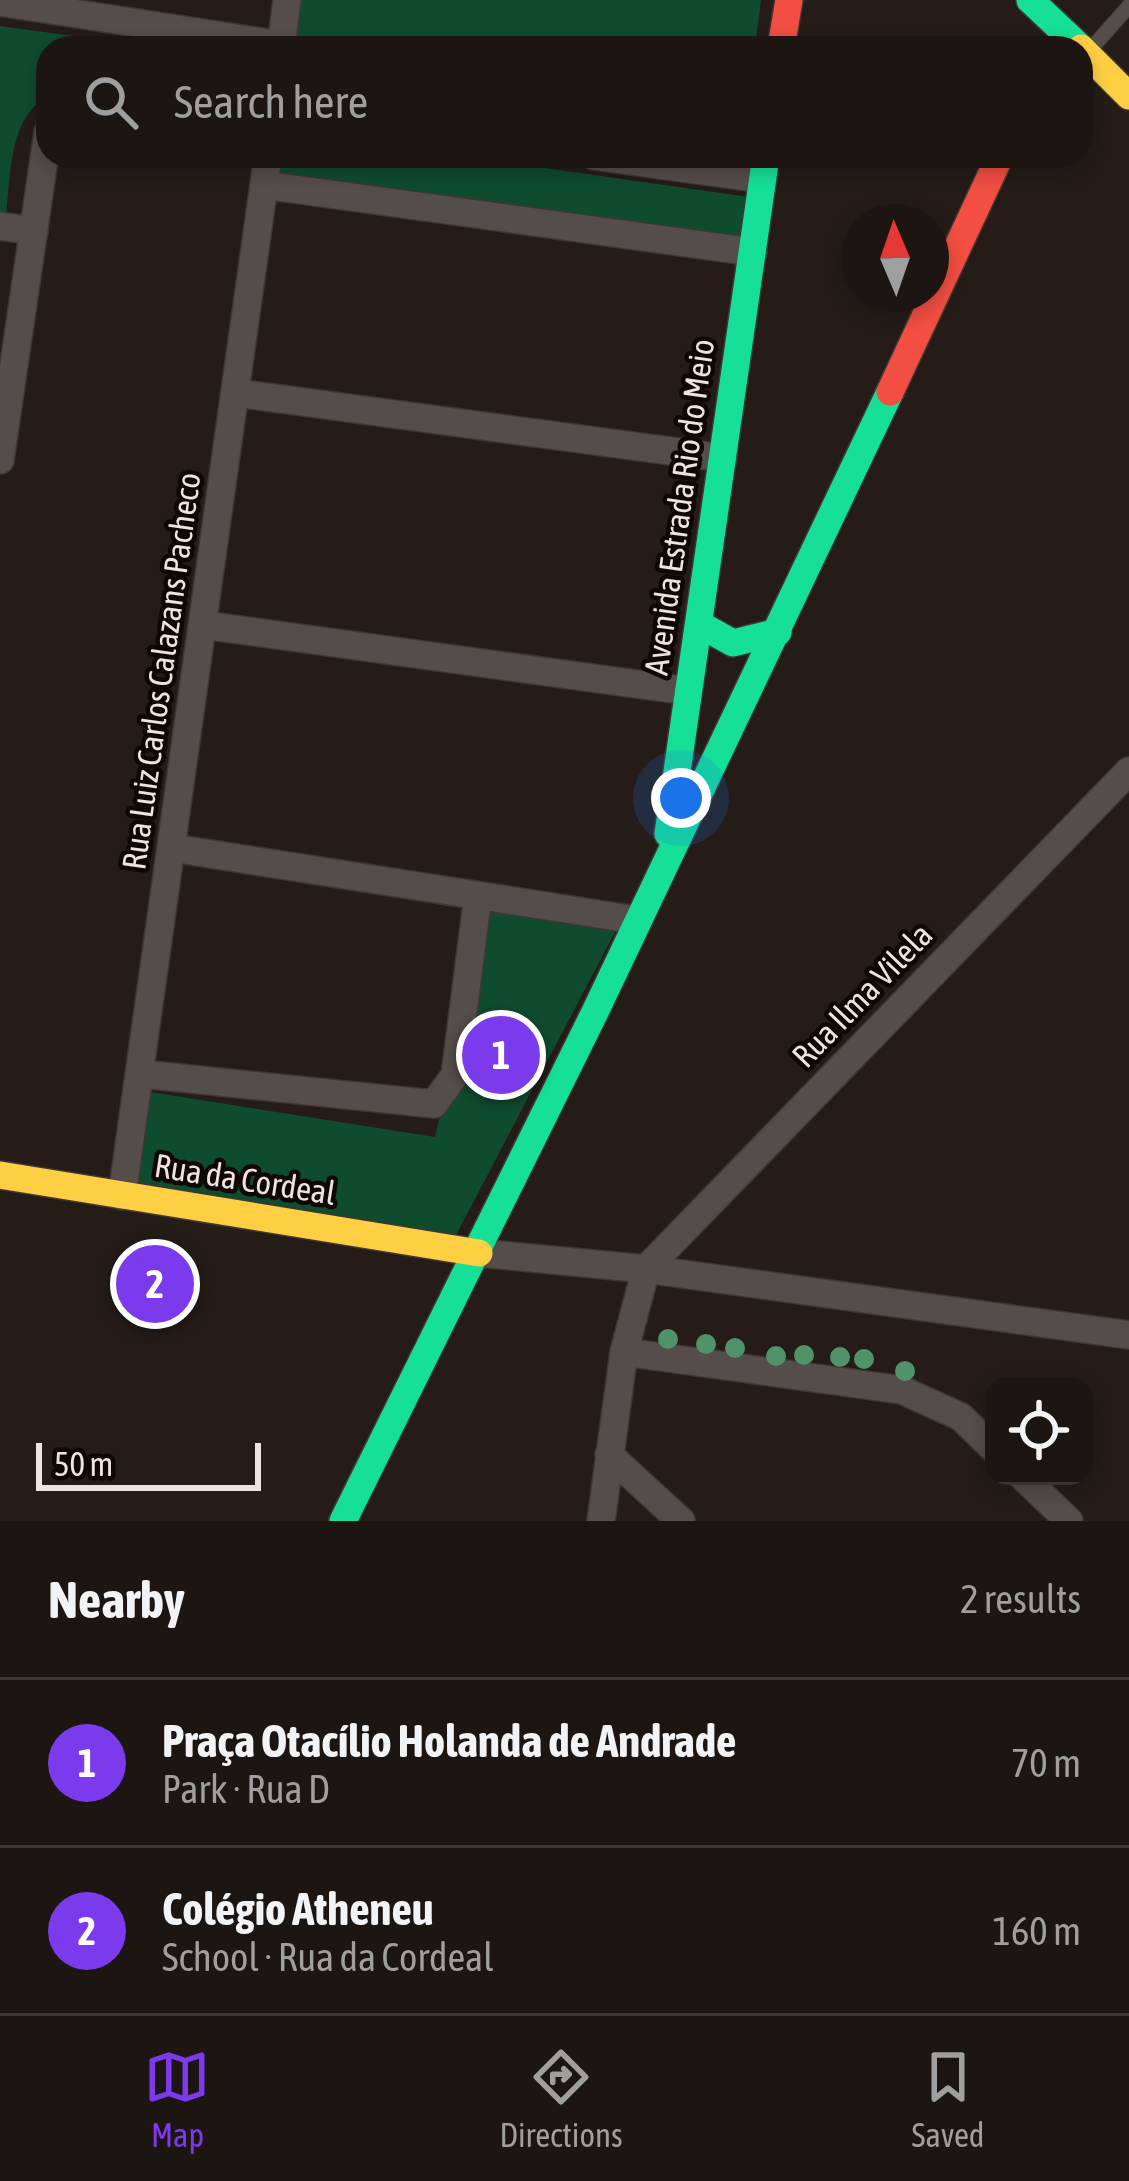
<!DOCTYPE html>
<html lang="en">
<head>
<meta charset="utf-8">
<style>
  :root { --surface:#1c1511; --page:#29221f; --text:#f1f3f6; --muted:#a09f9f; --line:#3a3431; --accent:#7c3aed }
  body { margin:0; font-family:"Asap Condensed",sans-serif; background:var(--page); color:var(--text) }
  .controls { position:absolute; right:36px; bottom:36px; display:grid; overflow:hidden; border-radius:24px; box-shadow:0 6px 18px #0003 }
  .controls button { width:108px; height:108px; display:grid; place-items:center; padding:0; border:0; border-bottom:3px solid var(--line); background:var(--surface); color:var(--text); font:60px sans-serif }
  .compass { position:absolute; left:841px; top:204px; width:108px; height:108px; border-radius:50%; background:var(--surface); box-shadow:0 6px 18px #0003; rotate:358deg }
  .scale { position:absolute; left:36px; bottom:30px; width:225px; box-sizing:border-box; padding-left:12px; border:6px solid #efe3dd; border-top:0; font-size:33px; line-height:42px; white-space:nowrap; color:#efe3dd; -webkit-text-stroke:9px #0e0704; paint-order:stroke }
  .you { position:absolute; left:681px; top:798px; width:42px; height:42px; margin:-30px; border:9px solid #fff; border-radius:50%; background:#1a73e8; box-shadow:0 0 0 18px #1a73e833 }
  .badge { display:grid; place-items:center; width:78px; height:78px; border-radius:50%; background:var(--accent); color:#fff; font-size:39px; font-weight:700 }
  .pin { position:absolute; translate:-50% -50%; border:6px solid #fff; box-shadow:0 3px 12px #0006 }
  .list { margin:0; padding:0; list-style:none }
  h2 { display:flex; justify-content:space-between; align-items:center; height:156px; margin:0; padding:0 48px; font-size:51px }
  h2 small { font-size:39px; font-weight:400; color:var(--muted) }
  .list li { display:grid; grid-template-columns:78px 1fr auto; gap:36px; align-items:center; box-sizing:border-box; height:168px; padding:0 48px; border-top:3px solid var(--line) }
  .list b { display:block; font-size:45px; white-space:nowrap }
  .list p { margin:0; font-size:39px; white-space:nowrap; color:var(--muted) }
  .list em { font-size:39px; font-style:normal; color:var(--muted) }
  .icon { flex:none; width:66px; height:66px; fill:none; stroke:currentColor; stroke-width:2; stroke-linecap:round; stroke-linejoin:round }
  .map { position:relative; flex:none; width:1129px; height:1521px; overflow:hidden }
  .search { position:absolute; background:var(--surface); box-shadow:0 6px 18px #0003; left:36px; right:36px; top:36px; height:132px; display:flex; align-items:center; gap:30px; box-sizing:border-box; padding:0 42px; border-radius:36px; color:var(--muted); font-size:45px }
  .sheet { height:492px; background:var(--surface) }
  nav { display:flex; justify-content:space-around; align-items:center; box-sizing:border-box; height:168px; border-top:3px solid var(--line); background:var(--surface); font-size:33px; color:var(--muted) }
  nav a { display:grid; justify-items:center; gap:6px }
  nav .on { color:var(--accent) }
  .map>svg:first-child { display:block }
</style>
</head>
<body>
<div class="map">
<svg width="1129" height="1521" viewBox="0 0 1129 1521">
  <rect width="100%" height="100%" fill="#251c17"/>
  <g fill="#0f4c2e">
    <polygon points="294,0 761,0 755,48 287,48"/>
    <path d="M 0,26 L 161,48 L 48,48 L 48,97 C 6,117 11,185 5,225 L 0,224 Z"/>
    <polygon points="277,156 460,156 749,197 743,239 275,173"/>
    <polygon points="491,906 615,932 454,1239 134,1194 150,1092 435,1137"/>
  </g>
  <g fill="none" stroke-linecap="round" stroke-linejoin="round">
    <defs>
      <polyline id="lane" points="1089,51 1129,6"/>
      <g id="street">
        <polyline points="0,2 281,45"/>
        <polyline points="281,48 287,0"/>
        <polyline points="594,156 763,179"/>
        <polyline points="264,185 753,252"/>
        <polyline points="0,226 34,231"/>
        <polyline points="236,393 723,458"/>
        <polyline points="0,460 48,132"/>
        <polyline points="203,625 688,691"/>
        <polyline points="172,848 636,920"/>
        <polyline points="142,1074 434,1104 455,1075 478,896"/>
        <polyline points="122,1196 268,156"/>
        <polyline points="479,1253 646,1269 1129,1335"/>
        <polyline points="624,1352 902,1390 961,1417 994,1449"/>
        <polyline points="609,1455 681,1521"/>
        <polyline points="1022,1476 1069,1521"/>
        <polyline points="601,1521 624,1352 646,1269 1129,771"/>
      </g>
      <g id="fast">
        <polyline points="1030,0 1081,48"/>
        <polyline points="699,624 733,643 778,632"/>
        <polyline points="668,834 766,156"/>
        <polyline points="343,1521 595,1012 890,392"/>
      </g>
      <g id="slow">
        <polyline points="1081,48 1129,96"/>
        <polyline points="0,1175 479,1253"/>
      </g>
      <g id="jam">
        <polyline points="781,48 789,0"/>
        <polyline points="890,392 1000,156"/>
      </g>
    </defs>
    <use href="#lane" stroke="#3f3733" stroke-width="16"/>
    <use href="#street" stroke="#3f3733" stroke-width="30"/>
    <use href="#fast" stroke="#3f3733" stroke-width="30"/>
    <use href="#slow" stroke="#3f3733" stroke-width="30"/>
    <use href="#jam" stroke="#3f3733" stroke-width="30"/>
    <use href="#lane" stroke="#554d49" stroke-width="14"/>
    <use href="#street" stroke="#554d49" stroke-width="27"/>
    <use href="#fast" stroke="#16e098" stroke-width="27"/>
    <use href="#slow" stroke="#ffcf43" stroke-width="27"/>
    <use href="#jam" stroke="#f24e42" stroke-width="27"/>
  </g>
  <g fill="#50926a">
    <circle cx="668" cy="1339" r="10"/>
    <circle cx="706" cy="1344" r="10"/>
    <circle cx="735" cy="1348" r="10"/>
    <circle cx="804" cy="1355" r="10"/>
    <circle cx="776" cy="1356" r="10"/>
    <circle cx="840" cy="1357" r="10"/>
    <circle cx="864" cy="1359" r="10"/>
    <circle cx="905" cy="1371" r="10"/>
  </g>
  <g text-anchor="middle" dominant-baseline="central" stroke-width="9" stroke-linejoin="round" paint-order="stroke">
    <g font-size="33" fill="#efe3dd" stroke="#0e0704">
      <text transform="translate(679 507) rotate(-82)">Avenida Estrada Rio do Meio</text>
      <text transform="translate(161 671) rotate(-82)">Rua Luiz Carlos Calazans Pacheco</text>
      <text transform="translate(862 995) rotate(-46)">Rua Ilma Vilela</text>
      <text transform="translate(245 1179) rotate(9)">Rua da Cordeal</text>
    </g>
  </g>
</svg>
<div class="controls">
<button><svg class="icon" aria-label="locate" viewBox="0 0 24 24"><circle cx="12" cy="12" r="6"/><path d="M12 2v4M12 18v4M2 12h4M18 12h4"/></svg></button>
</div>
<svg class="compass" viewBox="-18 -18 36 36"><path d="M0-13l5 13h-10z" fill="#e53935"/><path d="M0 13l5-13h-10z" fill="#a09f9f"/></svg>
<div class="scale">50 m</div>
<div class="you"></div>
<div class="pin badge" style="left:501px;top:1055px">1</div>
<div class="pin badge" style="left:155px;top:1284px">2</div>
<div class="search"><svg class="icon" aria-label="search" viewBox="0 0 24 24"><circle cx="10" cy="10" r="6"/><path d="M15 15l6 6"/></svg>Search here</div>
</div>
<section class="sheet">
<h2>Nearby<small>2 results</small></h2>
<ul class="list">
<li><span class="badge">1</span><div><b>Praça Otacílio Holanda de Andrade</b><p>Park · Rua D</p></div><em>70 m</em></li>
<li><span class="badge">2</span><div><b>Colégio Atheneu</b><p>School · Rua da Cordeal</p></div><em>160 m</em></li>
</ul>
</section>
<nav>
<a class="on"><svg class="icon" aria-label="map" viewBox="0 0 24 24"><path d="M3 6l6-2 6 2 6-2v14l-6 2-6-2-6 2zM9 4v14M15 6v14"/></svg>Map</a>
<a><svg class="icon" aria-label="directions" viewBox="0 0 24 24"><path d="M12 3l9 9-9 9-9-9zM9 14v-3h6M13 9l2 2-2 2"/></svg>Directions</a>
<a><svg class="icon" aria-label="saved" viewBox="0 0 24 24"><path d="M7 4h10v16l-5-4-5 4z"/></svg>Saved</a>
</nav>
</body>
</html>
